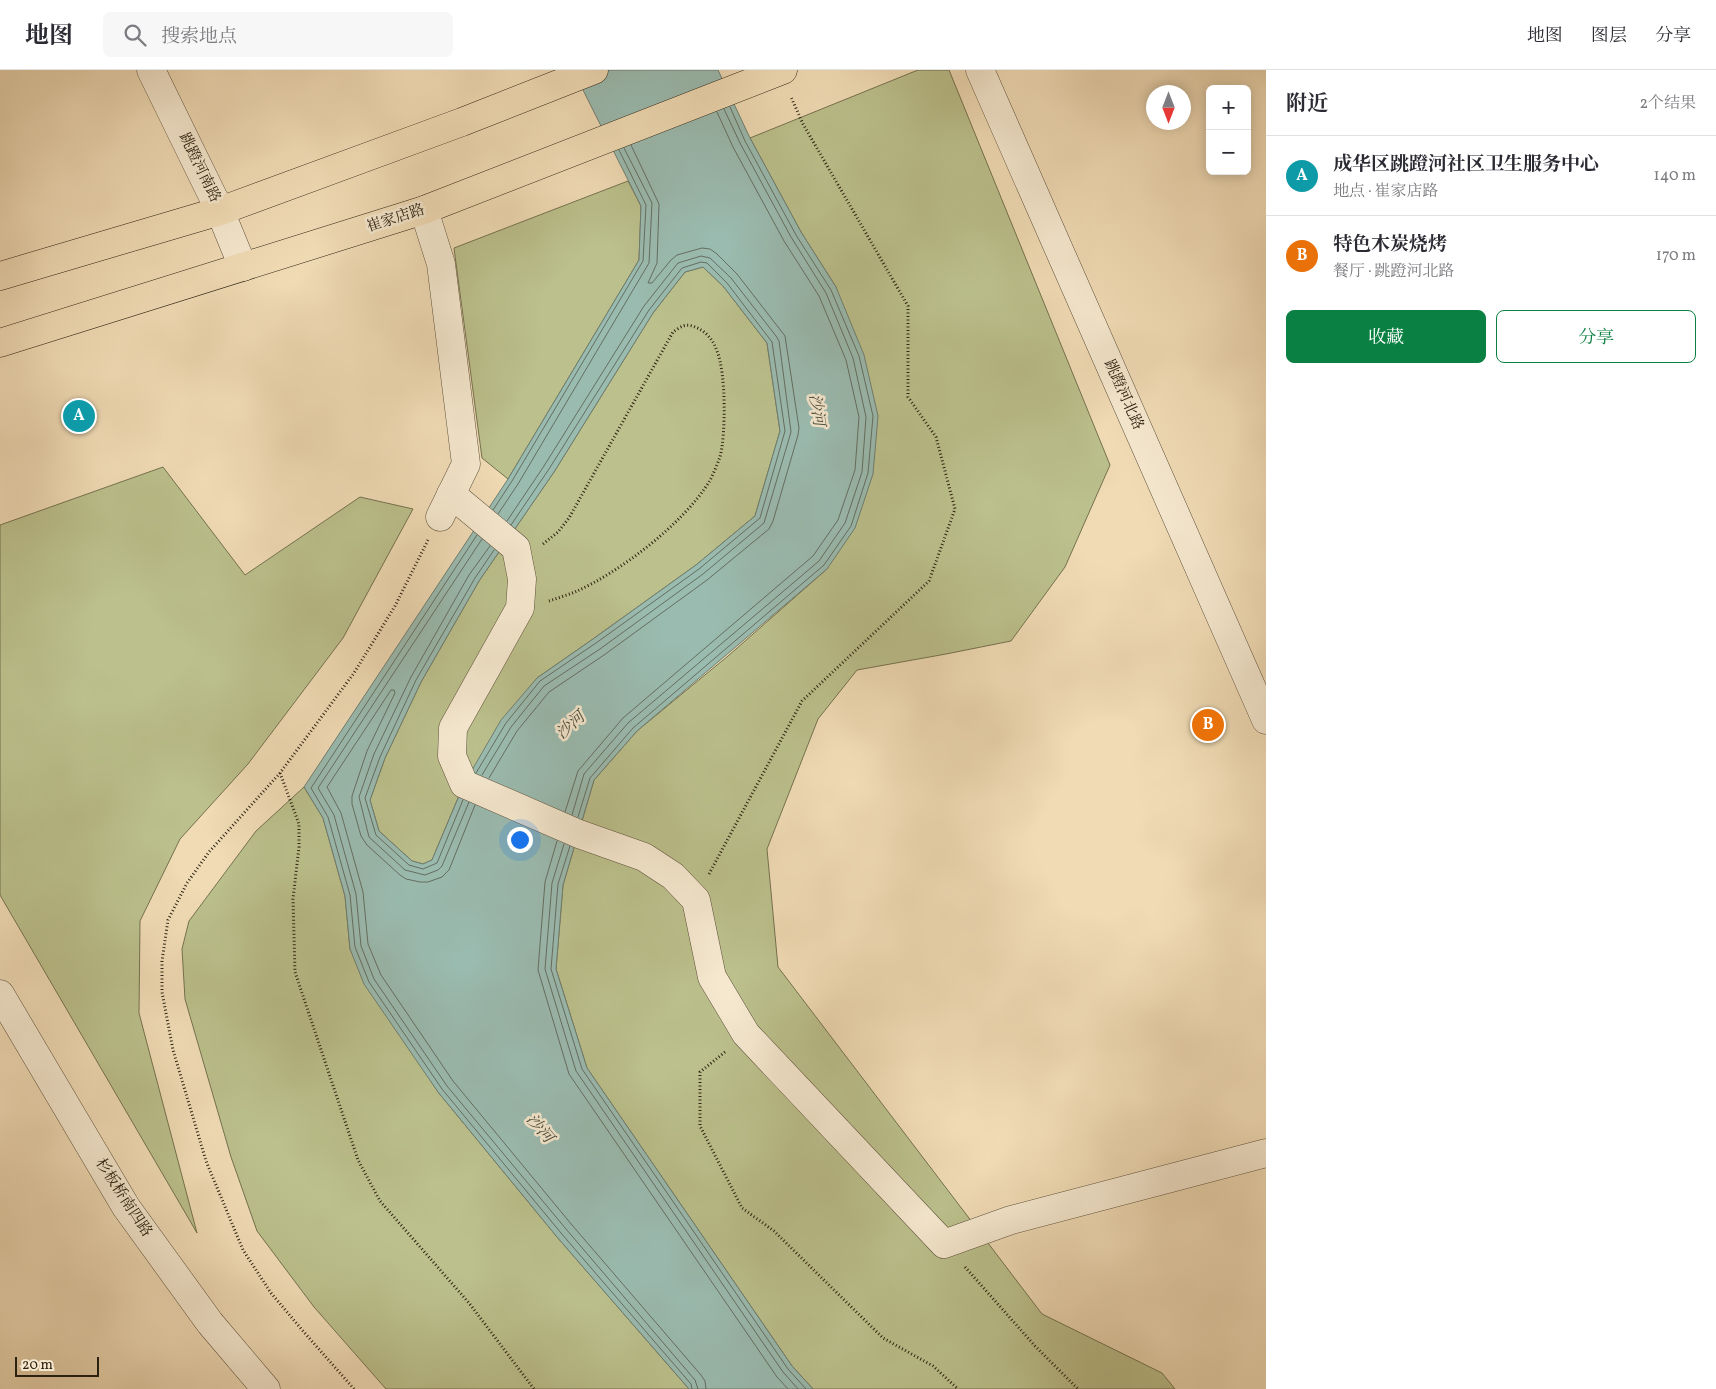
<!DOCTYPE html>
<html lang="zh">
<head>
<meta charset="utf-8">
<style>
  :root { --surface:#fff; --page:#f7f7f7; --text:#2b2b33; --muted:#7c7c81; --line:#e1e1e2; --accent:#0b8043 }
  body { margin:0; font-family:Vollkorn,"Noto Serif SC",serif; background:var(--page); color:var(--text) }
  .controls { position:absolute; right:15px; top:15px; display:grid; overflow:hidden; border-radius:8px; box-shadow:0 2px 12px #0003 }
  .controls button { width:45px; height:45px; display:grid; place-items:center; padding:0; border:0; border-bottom:1px solid var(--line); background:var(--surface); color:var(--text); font:25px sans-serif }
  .compass { position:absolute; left:1146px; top:15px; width:45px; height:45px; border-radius:50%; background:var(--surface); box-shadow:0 2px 12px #0003; rotate:180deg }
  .scale { position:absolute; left:15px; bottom:12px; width:84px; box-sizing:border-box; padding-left:5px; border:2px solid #2d2212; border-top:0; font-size:14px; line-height:18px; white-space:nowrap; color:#2d2212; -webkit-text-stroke:4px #f5e8cf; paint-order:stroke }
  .you { position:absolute; left:519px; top:769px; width:18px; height:18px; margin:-12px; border:4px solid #fff; border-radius:50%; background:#1a73e8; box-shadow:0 0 0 8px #1a73e833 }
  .badge { display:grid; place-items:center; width:32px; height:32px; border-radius:50%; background:var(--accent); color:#fff; font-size:16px; font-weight:700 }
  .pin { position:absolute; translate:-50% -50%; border:2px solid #fff; box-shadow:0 1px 5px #0006 }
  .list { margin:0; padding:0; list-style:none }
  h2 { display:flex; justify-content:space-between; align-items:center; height:65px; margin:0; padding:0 20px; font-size:21px }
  h2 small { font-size:16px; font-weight:400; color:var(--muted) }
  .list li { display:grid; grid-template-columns:32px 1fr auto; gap:15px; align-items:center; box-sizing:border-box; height:80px; padding:0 20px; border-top:1px solid var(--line) }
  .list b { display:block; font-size:19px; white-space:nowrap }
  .list p { margin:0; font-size:16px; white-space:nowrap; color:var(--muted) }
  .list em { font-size:16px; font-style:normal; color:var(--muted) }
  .actions { display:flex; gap:10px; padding:15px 20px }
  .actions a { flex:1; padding:11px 0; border:1px solid var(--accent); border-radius:8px; text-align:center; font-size:18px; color:var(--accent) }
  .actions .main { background:var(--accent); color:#fff }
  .icon { flex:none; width:28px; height:28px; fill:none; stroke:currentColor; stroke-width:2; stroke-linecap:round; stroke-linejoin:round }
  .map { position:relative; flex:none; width:1266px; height:1319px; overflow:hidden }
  header { display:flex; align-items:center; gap:30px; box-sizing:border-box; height:70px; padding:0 25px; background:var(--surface); border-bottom:1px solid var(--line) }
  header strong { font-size:24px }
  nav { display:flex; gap:28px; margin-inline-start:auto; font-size:18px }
  .search { width:350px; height:45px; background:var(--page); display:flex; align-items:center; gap:12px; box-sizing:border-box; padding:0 18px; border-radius:8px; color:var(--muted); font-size:19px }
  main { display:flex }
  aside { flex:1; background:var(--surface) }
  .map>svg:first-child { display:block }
</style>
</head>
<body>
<header>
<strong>地图</strong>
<div class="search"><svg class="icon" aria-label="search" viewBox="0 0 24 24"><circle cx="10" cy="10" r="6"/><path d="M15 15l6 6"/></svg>搜索地点</div>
<nav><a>地图</a><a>图层</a><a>分享</a></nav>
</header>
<main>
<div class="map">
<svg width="1266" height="1319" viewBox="0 0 1266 1319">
  <rect width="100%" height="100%" fill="#f0dbb5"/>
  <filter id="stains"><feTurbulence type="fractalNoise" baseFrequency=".004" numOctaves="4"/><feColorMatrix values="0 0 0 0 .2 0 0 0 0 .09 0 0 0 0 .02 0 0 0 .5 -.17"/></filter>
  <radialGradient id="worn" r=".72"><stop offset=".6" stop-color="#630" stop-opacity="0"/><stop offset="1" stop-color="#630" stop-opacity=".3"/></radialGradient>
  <g fill="#bbc08c" stroke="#74714f">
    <polygon points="918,0 949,0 1110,395 1065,497 1011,571 946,584 857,600 818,649 767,779 778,897 1042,1244 1162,1303 1175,1319 813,1319 792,1296 587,998 556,899 563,815 594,710 637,661 728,586 827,499 836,217 801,162 750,68"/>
    <polygon points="628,111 641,136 639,190 508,409 482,388 454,178"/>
    <polygon points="703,197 723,216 767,273 780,361 755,446 696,495 593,569 537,608 464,714 432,790 423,794 412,791 379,761 370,730 385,688 421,612 479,511 554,402 653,243 685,202"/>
    <polygon points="163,397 245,505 360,427 413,439 343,568 248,694 180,769 140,851 139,943 197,1163 0,825 0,455"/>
    <polygon points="304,717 323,748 345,826 350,879 438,1022 557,1167 689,1319 386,1319 314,1237 257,1161 231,1087 185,929 182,879 189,851 256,761"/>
  </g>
  <path fill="#9abbb0" stroke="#6e7e71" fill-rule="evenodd" d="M 573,0 L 718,0 L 750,68 L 801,162 L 836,217 L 864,285 L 878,346 L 873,404 L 855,458 L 827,499 L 637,661 L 594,710 L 563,815 L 556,899 L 587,998 L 792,1296 L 813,1319 L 689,1319 L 557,1167 L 438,1022 L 364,914 L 350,879 L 345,826 L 323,748 L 304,717 L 508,409 L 639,190 L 641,136 ZM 703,197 L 723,216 L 767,273 L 780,361 L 755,446 L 696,495 L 593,569 L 537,608 L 501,650 L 464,714 L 432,790 L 423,794 L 412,791 L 379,761 L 370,730 L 385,688 L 421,612 L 479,511 L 554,402 L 653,243 L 685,202 Z"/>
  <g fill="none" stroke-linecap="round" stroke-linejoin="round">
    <g stroke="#646e61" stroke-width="1">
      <polyline points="493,440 512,411 643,191 646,135 619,80"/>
      <polyline points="498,444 518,414 649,193 652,133 624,78"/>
      <polyline points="477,465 311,718 328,747 350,825 355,877 369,912 442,1019 561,1163 691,1314 692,1319"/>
      <polyline points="482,469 318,718 334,745 356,824 361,876 374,909 447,1016 566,1159 695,1310 698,1319"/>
      <polyline points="476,703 506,653 540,611 596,573 699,499 760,448 785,361 772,272 727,213 707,193 701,192 682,198 649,240 549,399 511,455"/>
      <polyline points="482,705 511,657 544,616 600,579 703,504 764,453 791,362 779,271 776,266 731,208 710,188 701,186 678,193 644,236 544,396 507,451"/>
      <polyline points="489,708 517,661 549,622 604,585 707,510 769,459 773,451 798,365 799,358 785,266 737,204 717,184 710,179 702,178 677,185 671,190 652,213 648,213 657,193 659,134 631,75"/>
      <polyline points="463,730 437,793 423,799 409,795 376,765 365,728 380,687 416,610 475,508 494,480"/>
      <polyline points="469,732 442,796 438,800 425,805 405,800 369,767 359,727 374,684 411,607 469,505 490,476"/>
      <polyline points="475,735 449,800 442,807 428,812 420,812 406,809 400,805 367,775 361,766 352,734 352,726 367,681 395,623 394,620 391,620 327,717 341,743 363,822 368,874 381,905 453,1011 572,1155 701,1305 705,1311 706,1319"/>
      <polyline points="565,742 578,701 623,648 813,486 838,450 855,400 859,347 846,290 819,226 784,171 733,77 717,42"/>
      <polyline points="572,745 584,704 628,653 819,491 845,453 862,402 866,347 853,288 826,223 791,167 740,73 724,39"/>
      <polyline points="578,747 590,708 633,658 824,495 851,456 868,403 873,346 859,286 831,220 796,165 745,71 730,37"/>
      <polyline points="557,771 545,812 538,900 569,1004 777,1307 788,1319"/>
      <polyline points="564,774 552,813 545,899 576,1001 783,1302 798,1319"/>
      <polyline points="570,776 558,814 551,899 582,999 788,1299 806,1319"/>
    </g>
    <defs>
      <g id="minor">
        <polyline points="151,0 220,141 243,197"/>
        <polyline points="980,0 1266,650"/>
        <polyline points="424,140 441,194 466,394 440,447"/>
        <polyline points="451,424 516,478 522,509 520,538 453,658 452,686 464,714 579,764 644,787 673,806 696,830 712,907 746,964 944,1174 1011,1150 1266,1083"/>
        <polyline points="0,924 126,1137 210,1253 266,1319"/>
      </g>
      <g id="major">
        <polyline points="0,206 220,141 462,52 594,0"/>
        <polyline points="0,273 424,140 783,0"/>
      </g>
    </defs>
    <use href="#minor" stroke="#5e503b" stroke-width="29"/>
    <use href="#major" stroke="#2d2212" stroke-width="29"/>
    <g stroke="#2d2212" stroke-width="3" stroke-dasharray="1 2.5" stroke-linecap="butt">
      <path d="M 543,474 L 558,462 L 569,448 L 673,262 C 676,260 680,257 683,256 C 690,254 696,257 701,260 C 709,265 714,272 717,281 C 726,303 726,364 720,387 C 717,395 713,405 709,412 C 683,454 620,502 575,522 C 567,525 558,528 549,531"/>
      <polyline points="280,703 299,754 299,777 293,829 295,902 358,1090 380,1131 469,1233 534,1319"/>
      <polyline points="709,804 802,631 929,511 955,439 936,367 908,327 908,236 803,54 791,27"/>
      <polyline points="725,982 700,1002 700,1056 742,1138 774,1161 883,1268 933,1296 958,1319"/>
      <polyline points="965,1197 1035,1276 1078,1319"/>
      <polyline points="354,1319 303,1261 271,1223 243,1180 206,1091 173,980 162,922 162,891 168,850 187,813 209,782 280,703 354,603 395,536 428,470"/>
    </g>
    <use href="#minor" stroke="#f5e8cf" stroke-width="28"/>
    <use href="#major" stroke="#f0dbb5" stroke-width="28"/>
  </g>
  <g text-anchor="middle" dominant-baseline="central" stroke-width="5" stroke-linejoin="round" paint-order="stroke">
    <g font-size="15" fill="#2d2212" stroke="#f5e8cf">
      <text transform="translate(199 98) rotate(64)">跳蹬河南路</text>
      <text transform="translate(396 149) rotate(-18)">崔家店路</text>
      <text transform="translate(1123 325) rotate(66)">跳蹬河北路</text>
      <text transform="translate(123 1128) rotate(57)">杉板桥南四路</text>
    </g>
    <g font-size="16" font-style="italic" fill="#4e5041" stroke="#f5e8cf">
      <text transform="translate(816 340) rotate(81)">沙河</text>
      <text transform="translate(571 656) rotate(-42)">沙河</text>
      <text transform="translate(539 1059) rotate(49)">沙河</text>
    </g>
  </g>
  <rect width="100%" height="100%" filter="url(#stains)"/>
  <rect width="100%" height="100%" fill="url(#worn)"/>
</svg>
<div class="controls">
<button>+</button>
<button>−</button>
</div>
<svg class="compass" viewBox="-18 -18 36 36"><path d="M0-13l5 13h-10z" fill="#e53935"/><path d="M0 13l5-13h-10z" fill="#7c7c81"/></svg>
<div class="scale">20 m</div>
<div class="you"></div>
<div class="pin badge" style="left:79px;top:346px;background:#0f9aa8">A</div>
<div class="pin badge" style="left:1208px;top:655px;background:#e8710a">B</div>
</div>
<aside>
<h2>附近<small>2个结果</small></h2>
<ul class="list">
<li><span class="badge" style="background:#0f9aa8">A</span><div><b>成华区跳蹬河社区卫生服务中心</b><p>地点 · 崔家店路</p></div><em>140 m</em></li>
<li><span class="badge" style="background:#e8710a">B</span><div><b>特色木炭烧烤</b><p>餐厅 · 跳蹬河北路</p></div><em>170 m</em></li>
</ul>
<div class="actions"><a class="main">收藏</a><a>分享</a></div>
</aside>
</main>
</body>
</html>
